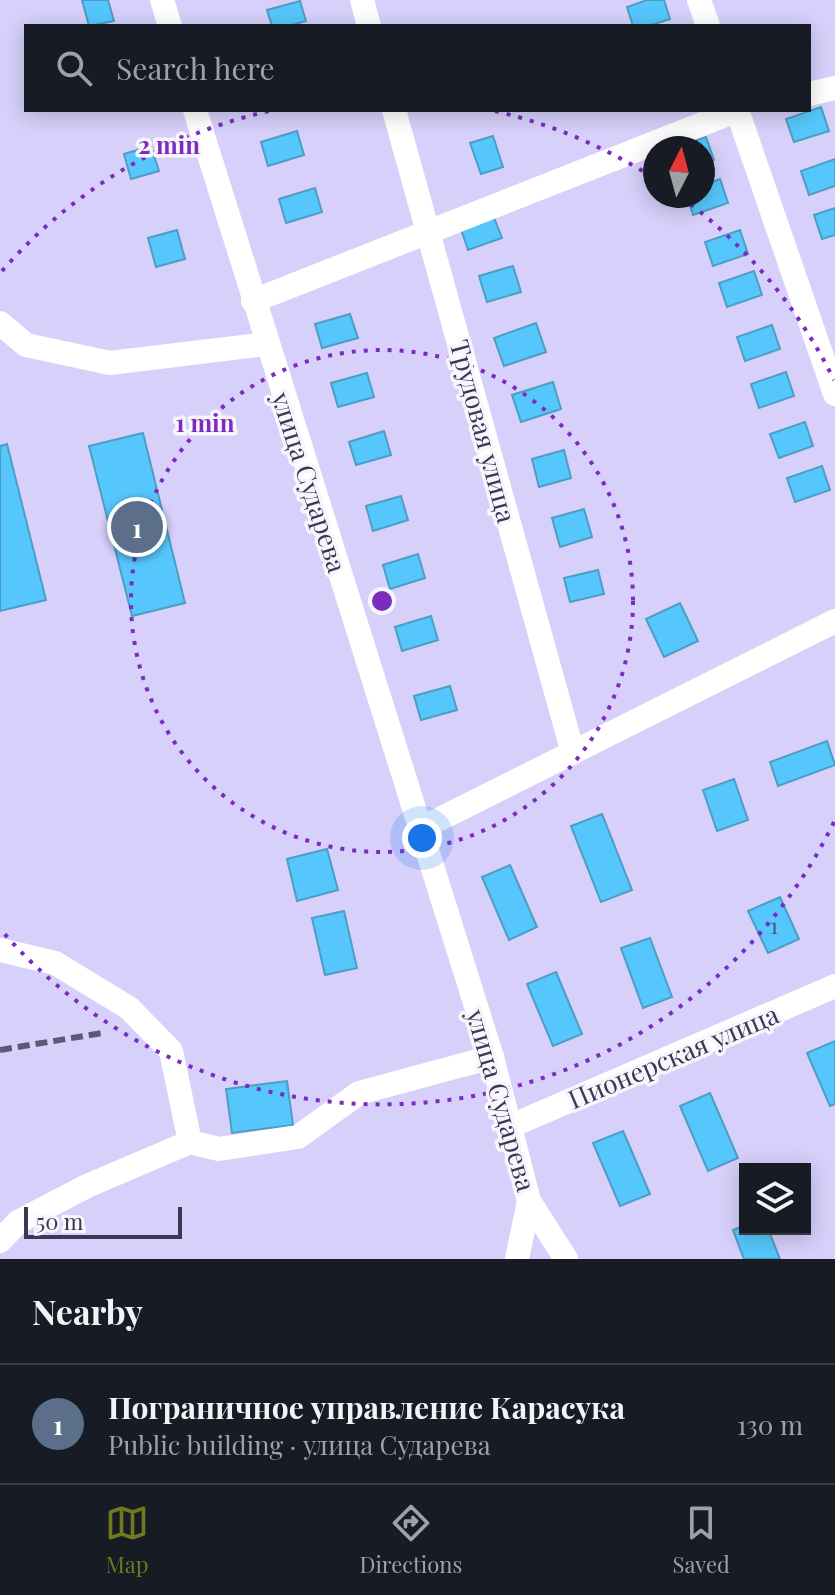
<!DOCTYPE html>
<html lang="en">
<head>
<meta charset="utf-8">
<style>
  :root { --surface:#171b24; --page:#242831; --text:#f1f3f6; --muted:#9ea1a6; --line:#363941; --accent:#73771f }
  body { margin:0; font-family:"Playfair Display",serif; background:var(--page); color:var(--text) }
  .controls { position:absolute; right:24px; bottom:24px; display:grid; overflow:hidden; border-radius:0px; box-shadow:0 4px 20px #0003 }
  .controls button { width:72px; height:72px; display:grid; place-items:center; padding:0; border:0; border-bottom:2px solid var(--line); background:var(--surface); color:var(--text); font:40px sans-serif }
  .compass { position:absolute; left:643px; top:136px; width:72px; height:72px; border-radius:50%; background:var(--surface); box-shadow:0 4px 20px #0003; rotate:6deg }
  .scale { position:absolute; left:24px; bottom:20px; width:158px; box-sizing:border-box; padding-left:8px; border:4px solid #3c3753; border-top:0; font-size:22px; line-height:28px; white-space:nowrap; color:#3c3753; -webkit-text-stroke:6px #f7f6fd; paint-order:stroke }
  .you { position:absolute; left:422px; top:838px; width:28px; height:28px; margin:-20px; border:6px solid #fff; border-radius:50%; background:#1a73e8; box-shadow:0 0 0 12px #1a73e833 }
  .badge { display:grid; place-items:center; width:52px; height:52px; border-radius:50%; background:var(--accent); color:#fff; font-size:26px; font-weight:700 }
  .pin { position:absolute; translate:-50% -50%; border:4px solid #fff; box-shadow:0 2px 8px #0006 }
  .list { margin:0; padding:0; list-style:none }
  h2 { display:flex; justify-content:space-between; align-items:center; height:104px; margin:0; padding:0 32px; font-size:34px }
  h2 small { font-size:26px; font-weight:400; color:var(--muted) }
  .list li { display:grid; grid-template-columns:52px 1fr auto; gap:24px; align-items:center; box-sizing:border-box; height:120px; padding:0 32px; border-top:2px solid var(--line) }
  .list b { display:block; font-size:30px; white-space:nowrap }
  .list p { margin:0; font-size:26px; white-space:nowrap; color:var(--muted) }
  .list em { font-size:26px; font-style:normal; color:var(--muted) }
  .icon { flex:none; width:44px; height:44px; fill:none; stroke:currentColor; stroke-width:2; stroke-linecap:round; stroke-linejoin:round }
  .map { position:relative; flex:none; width:835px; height:1259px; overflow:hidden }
  .search { position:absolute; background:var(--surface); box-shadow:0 4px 20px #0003; left:24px; right:24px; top:24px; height:88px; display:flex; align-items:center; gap:20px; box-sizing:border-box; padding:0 28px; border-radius:0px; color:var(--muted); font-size:30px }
  .sheet { height:224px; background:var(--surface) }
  nav { display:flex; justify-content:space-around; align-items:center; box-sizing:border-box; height:112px; border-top:2px solid var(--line); background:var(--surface); font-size:22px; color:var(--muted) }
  nav a { display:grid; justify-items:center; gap:4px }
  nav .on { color:var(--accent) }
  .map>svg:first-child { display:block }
</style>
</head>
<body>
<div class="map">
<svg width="835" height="1259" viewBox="0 0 835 1259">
  <rect width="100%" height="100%" fill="#d6d0fa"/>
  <g fill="#56c7fc" stroke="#4d9dc4" stroke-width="2">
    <polygon points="82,0 108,0 114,21 89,26"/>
    <polygon points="647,0 664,0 670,19 648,26 633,26 627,7"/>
    <polygon points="300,1 306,21 288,26 272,26 267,10"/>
    <polygon points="821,107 829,131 794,142 786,119"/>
    <polygon points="297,131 304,155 268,166 261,142"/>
    <polygon points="493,136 503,167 481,174 470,143"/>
    <polygon points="706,137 714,160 703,164 703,148 672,148"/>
    <polygon points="151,146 159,171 131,179 124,154"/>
    <polygon points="835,159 835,186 809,195 801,171"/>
    <polygon points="720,179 728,203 693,215 687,196 703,196 703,185"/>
    <polygon points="315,188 322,212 286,223 279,199"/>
    <polygon points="835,208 835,235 822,239 814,215"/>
    <polygon points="493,215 502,238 468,250 460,226"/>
    <polygon points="177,230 185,259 156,267 148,238"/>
    <polygon points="740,230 748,254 713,266 705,242"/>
    <polygon points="513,266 521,292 487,302 479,276"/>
    <polygon points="754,271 762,295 727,307 719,283"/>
    <polygon points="350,314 358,338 322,348 315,324"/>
    <polygon points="536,323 546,352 504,366 494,338"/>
    <polygon points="772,325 780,349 745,361 737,337"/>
    <polygon points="786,372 794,396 759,408 751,384"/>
    <polygon points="367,373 374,397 338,407 331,383"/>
    <polygon points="553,382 561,409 521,422 512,395"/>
    <polygon points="805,422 813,446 779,458 770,434"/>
    <polygon points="384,431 391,455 356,465 349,442"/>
    <polygon points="143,433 185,603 132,616 89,446"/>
    <polygon points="7,444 46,600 0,611 0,446"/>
    <polygon points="564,450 571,478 539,487 532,459"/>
    <polygon points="822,466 830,490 795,502 787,478"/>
    <polygon points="401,496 408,520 373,531 366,506"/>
    <polygon points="584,509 592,537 560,547 552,518"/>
    <polygon points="418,554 425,578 390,589 383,565"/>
    <polygon points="598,570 604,594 570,602 564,578"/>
    <polygon points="680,603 698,641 664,657 646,619"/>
    <polygon points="431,616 438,640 402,651 395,627"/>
    <polygon points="450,686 457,710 421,720 414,696"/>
    <polygon points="827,741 835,765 778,786 770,762"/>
    <polygon points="734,779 748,820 717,831 703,790"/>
    <polygon points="602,814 632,890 601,902 571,826"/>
    <polygon points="327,849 338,890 297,901 287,859"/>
    <polygon points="510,865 537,927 509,940 482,877"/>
    <polygon points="780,897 799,939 768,953 748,911"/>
    <polygon points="344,911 357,968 325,975 312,918"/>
    <polygon points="650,938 672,997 643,1008 621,948"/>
    <polygon points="556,972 582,1034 553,1046 527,984"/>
    <polygon points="835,1041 835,1104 830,1106 807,1053"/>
    <polygon points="287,1081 293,1125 232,1133 226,1089"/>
    <polygon points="710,1093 738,1158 708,1171 680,1106"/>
    <polygon points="623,1131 650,1194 620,1206 593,1143"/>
    <polygon points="745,1225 745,1229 768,1229 780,1259 744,1259 733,1230"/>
  </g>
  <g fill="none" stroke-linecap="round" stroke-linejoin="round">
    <g stroke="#fff" stroke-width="24">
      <polyline points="162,0 170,26"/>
      <polyline points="362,0 369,26"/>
      <polyline points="699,0 708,26"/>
      <polyline points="809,94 835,88"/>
      <polyline points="195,110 492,1057 529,1201 566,1259"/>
      <polyline points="394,110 573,753"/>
      <polyline points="737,110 835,394"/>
      <polyline points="253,301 738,110"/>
      <polyline points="0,323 26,345 110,363 266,344"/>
      <polyline points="420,829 835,621"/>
      <polyline points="0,950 55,963 129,1008 171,1051 190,1142"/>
      <polyline points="511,1126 835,986"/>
      <polyline points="0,1241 18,1222 87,1186 190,1142 219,1149 298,1137 359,1093 492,1057"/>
      <polyline points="517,1259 529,1201"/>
    </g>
    <polyline stroke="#5d5877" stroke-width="6" stroke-dasharray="12 6" stroke-linecap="butt" points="0,1050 102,1033"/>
  </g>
  <g fill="none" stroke="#7b2cbf" stroke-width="4" stroke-dasharray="4 8">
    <circle cx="382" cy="601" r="251"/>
    <path d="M834 822A503 503 0 0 1 2 931M2 271A503 503 0 0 1 269 111M495 111A503 503 0 0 1 652 177M681 197A503 503 0 0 1 834 380"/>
  </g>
  <g text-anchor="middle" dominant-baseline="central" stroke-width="7" stroke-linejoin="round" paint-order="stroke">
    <g font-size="22" fill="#425b7d">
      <text x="774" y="925">1</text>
    </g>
    <g font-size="26" fill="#3c3753" stroke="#f7f6fd">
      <text transform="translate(484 431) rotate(75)">Трудовая улица</text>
      <text transform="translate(310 482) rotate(72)">улица Сударева</text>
      <text transform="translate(673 1056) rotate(-23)">Пионерская улица</text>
      <text transform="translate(502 1100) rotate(74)">улица Сударева</text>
    </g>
  </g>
  <circle cx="382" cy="601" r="12" fill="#7b2cbf" stroke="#f7f6fd" stroke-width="4"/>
  <g font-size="24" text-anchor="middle" font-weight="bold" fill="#7b2cbf" stroke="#f7f6fd" stroke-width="7" stroke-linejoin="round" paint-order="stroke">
    <text x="169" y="154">2 min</text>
    <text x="205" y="432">1 min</text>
  </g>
</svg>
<div class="controls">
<button><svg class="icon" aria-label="layers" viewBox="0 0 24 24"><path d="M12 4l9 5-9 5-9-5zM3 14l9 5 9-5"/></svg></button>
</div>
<svg class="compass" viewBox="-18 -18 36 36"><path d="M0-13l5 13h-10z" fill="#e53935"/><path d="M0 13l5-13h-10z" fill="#9ea1a6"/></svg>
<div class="scale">50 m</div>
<div class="you"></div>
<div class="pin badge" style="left:137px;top:527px;background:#5c6f8a">1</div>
<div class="search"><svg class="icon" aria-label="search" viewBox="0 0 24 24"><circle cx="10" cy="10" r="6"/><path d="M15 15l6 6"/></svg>Search here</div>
</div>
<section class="sheet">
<h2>Nearby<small></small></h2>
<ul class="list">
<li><span class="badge" style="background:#5c6f8a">1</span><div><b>Пограничное управление Карасука</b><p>Public building · улица Сударева</p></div><em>130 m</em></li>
</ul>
</section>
<nav>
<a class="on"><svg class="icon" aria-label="map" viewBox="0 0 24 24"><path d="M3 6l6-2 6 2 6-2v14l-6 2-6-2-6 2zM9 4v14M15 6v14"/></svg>Map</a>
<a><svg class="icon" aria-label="directions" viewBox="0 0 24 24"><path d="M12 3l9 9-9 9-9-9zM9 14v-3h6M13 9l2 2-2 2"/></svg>Directions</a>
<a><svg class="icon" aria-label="saved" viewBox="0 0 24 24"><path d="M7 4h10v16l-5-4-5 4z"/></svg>Saved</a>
</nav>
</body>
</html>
